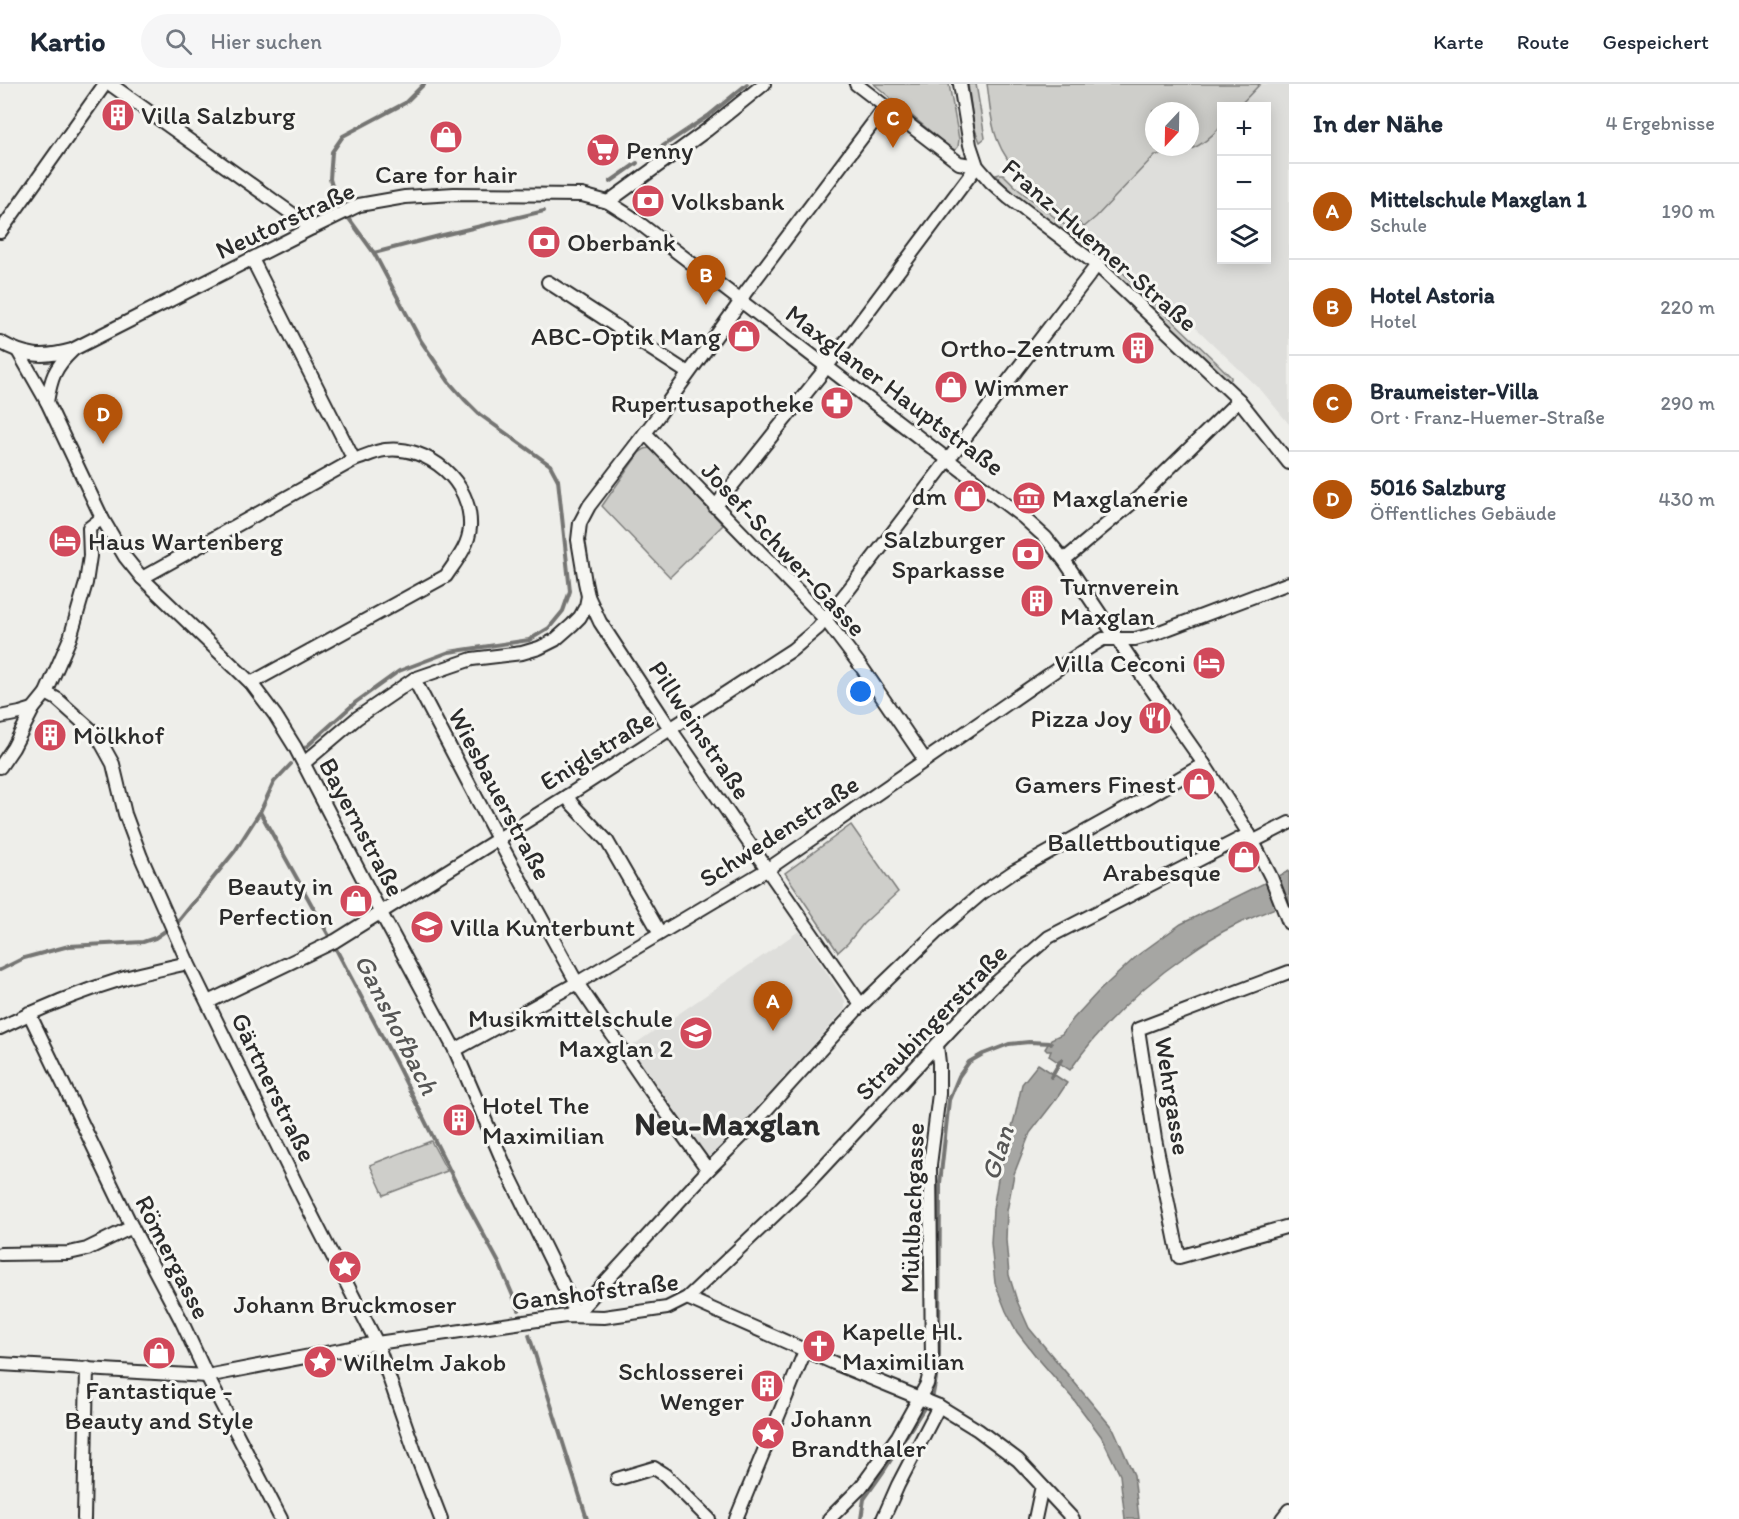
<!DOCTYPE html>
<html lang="de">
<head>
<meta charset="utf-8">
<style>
  :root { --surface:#fff; --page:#f6f6f7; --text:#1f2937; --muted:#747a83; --line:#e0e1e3; --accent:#b45309 }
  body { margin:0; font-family:Itim,sans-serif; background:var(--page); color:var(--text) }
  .controls { position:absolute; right:18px; top:18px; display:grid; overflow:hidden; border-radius:0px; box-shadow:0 3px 15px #0003 }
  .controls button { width:54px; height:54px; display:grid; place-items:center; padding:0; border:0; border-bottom:2px solid var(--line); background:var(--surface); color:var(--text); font:30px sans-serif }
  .compass { position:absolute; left:1145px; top:18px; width:54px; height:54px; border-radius:50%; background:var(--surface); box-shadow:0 3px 15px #0003; rotate:202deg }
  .you { position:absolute; left:861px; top:608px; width:21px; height:21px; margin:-15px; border:4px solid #fff; border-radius:50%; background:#1a73e8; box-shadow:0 0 0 9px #1a73e833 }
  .badge { display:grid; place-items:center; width:39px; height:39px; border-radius:50%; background:var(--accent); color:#fff; font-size:20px; font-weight:700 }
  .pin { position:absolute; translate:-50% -50px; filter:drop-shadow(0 2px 3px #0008) }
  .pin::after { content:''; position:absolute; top:32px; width:21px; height:18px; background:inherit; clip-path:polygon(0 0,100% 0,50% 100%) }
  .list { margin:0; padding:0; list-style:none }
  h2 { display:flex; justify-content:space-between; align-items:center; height:78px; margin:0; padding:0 24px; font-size:26px }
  h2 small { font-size:20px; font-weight:400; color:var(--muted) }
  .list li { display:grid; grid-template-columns:39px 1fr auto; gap:18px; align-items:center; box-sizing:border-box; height:96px; padding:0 24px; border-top:2px solid var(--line) }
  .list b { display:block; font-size:22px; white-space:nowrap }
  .list p { margin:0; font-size:20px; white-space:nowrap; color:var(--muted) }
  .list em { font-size:20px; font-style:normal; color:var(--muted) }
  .icon { flex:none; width:33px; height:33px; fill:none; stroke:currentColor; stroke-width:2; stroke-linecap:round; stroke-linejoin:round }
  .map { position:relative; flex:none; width:1289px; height:1435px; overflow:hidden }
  header { display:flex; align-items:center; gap:36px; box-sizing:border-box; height:84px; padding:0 30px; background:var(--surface); border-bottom:2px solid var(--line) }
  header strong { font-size:28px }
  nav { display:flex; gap:33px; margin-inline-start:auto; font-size:21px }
  .search { width:420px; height:54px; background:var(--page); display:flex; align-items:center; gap:15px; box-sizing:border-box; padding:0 21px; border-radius:33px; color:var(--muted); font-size:22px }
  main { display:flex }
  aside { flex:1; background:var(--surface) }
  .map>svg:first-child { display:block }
</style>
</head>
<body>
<header>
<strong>Kartio</strong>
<div class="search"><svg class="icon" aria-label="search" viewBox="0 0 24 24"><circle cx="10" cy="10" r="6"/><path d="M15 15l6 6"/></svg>Hier suchen</div>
<nav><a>Karte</a><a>Route</a><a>Gespeichert</a></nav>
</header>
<main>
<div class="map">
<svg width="1289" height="1435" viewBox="0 0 1289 1435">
  <rect width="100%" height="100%" fill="#eeeeea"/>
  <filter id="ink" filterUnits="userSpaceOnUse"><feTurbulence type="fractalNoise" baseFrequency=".0167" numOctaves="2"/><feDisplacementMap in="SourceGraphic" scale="12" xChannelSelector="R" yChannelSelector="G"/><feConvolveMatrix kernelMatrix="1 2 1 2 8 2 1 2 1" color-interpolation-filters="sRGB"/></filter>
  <g filter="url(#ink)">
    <g fill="#dededb" fill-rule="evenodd">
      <path d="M 987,0 L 1289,0 L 1289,340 L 1261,306 L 1195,243 L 1084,143 L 1031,102 L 1015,87 L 1002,67 L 996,54 ZM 1222,22 L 1266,22 L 1266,176 L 1222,176 ZM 1154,27 L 1190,27 L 1190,63 L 1154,63 Z"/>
      <polygon points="799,847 845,916 845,925 711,1076 705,1076 629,964"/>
    </g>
    <g fill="#cececa" stroke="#7c7c7a" stroke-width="1.5" fill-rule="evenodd">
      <polygon points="874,0 949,0 959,55 958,63 955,66 949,63"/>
      <polygon points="968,0 976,0 985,54 980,58 974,43"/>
      <path d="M 987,0 L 1260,0 L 1239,22 L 1222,22 L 1221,42 C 1200,66 1186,69 1155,71 L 1096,133 L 1084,143 C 1052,118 1012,95 997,55 C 990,38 990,18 987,0 ZM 1154,27 L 1190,27 L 1190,63 L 1154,63 Z"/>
      <polygon points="1000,90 1003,90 1019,106 1087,158 1088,164 1085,167 1014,112 996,91"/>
      <polygon points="1105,177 1109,177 1118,184 1216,278 1231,293 1231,295 1229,298 1102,179"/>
      <polygon points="649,364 653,366 723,441 670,493 602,422 639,369 645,365"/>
      <polygon points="851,741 898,808 863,840 848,859 838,868 785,789"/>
      <polygon points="431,1057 447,1087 384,1111 370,1081"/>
    </g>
    <g fill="#a6a6a3" stroke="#757573" stroke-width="1.5">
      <path d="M 1289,787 L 1289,818 C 1271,826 1252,833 1234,842 C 1217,850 1202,860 1187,871 C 1141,903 1102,940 1070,986 L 1049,972 L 1051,967 L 1047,967 L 1045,965 L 1051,955 L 1062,950 L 1073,935 L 1098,908 L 1138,871 L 1181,840 Z"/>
      <polygon points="1038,980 1067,999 1057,1014 1030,1049 1014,1090 1007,1127 1006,1156 1009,1191 1017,1217 1029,1244 1114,1346 1134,1391 1139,1435 1125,1435 1120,1391 1101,1352 1074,1316 1035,1271 1017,1248 1006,1227 995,1199 991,1159 993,1125 999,1089 1015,1032 1022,1000"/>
    </g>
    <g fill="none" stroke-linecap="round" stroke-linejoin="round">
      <g stroke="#757573" stroke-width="4">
        <polyline points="651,70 708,32 747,0"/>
        <polyline points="610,98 637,79"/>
        <polyline points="374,169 439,152 544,127"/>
        <polyline points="306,663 356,618 399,587 449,568 529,556 549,544 563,527 570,507 558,396 550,381 479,330 464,315 449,298 421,257 374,169 337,118 330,95 332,68 343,52 405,19 424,0"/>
        <polyline points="260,728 329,852"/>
        <polyline points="336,865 396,979 459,1105 499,1179 519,1226"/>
        <polyline points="0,886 24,874 69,862 143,858 155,854 177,839 235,767 260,728 274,698 291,680"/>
        <polyline points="1051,993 1061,976"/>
        <polyline points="529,1251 587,1435"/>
        <polyline points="861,1435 864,1415 885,1385 933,1310 936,1294 939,1271 940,1099 949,1016 959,992 969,978 983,970 1009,960 1029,958 1051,959"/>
      </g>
      <defs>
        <g id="minor">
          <polyline points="110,0 312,144"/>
          <polyline points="960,0 970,61 977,82 991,98 1009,114 1097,181 1239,316 1289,379"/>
          <polyline points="608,118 707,46 764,0"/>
          <polyline points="0,148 105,0"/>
          <polyline points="252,175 354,376"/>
          <polyline points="548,198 688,289"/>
          <path d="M 0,258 C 26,273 44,274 72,266 L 312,144 L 359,121 L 405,113 L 454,110 L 582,111 L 608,118 L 630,132 L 1024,434 L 1046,454 L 1064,476 L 1136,583 L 1204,680 L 1249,750 L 1271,793 L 1289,839"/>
          <polyline points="18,267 47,318 102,434 125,473 142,494 251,599 275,631 295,663 375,818 455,966 508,1089 567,1209 575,1231"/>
          <path d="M 47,318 C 51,295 54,284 72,267"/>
          <polyline points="645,349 825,535 863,585 925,676"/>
          <polyline points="715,423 822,289 977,82 959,79 856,0"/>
          <polyline points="1064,476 1144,409 1239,316"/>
          <path d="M 142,494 L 354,376 C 364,373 375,367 385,366 C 429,361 472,398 470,443 C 469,462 456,477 446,492 L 251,599"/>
          <polyline points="588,512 600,538 671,646 861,921"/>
          <polyline points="414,595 498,755 577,899 650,1006 708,1086"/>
          <polyline points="46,609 57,615 97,651 113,680 125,730 141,773 188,879 303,1114 377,1259 415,1368 441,1435"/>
          <polyline points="0,633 20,629 33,625"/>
          <polyline points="304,679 357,634 414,595 472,575 522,569 539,564 555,556 572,541 580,533 586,522 588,512 585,498 578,456 580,439 589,422 658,332 736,224 745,209 885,23"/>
          <polyline points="0,683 13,664 33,625 46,609 70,554 86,499 90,472 89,444 102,434"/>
          <polyline points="567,712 572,720 607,757 660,849"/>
          <polyline points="1254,757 1289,739"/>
          <polyline points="1289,888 1138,945 1155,1055 1179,1173 1289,1142"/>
          <polyline points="208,918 335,857 567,712 792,566 818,544 850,504 1097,181"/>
          <polyline points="29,929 132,1143 181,1236 207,1292 281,1435"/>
          <path d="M 0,944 C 40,924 82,907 125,894 C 145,888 167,884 188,879"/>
          <polyline points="455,966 577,899 768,785 1082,568 1103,555 1135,555 1154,550 1289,499"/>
          <polyline points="0,1170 69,1169 87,1165 132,1143"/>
          <polyline points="687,1214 834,1279 939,1322 978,1346 1018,1376 1073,1435"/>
          <polyline points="575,1231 708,1086 748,1046 861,921 941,844 982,809 1013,788 1146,714 1204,680"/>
          <polyline points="0,1280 207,1292 377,1259 566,1232 604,1233 667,1224 687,1214 808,1099 969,926 998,897 1049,853 1249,750"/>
          <polyline points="617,1395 654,1384 665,1391 709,1435"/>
          <polyline points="84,1435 87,1284"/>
          <polyline points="736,1435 805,1267"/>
          <polyline points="829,1435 861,1403 898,1352 927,1300 932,1280 930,1081 939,1010 939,979 937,962"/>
          <polyline points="883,1435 898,1401 939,1322"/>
          <polyline points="1035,1435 1042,1402"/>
          <polyline points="1282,1435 1289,1426"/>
        </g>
      </defs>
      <use href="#minor" stroke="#2b2b2b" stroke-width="16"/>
      <use href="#minor" stroke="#f6f6f2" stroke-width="12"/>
    </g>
  </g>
  <defs>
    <symbol id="building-disc" viewBox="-11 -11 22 22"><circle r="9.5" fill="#d1495b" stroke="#f6f6f2"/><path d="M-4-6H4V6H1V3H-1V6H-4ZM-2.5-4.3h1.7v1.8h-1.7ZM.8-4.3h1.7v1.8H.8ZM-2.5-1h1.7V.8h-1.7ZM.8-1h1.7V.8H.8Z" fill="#fff"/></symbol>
    <symbol id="shop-disc" viewBox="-11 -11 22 22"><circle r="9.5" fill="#d1495b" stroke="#f6f6f2"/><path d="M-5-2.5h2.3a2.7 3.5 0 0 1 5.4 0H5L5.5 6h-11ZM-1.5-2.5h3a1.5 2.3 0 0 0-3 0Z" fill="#fff"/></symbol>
    <symbol id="supermarket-disc" viewBox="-11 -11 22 22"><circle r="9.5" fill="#d1495b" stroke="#f6f6f2"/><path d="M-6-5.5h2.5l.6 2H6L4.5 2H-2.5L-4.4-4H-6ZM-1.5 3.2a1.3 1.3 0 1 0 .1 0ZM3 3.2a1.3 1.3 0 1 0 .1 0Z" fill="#fff"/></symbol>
    <symbol id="bank-disc" viewBox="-11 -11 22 22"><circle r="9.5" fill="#d1495b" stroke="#f6f6f2"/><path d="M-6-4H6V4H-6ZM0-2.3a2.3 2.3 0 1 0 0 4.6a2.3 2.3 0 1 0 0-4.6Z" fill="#fff"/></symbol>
    <symbol id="pharmacy-disc" viewBox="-11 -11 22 22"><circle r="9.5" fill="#d1495b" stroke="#f6f6f2"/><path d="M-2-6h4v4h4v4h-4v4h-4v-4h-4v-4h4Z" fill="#fff"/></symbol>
    <symbol id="museum-disc" viewBox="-11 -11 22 22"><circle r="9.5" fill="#d1495b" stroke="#f6f6f2"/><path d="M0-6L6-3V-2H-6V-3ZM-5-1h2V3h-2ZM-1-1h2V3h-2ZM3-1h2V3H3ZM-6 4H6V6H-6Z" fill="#fff"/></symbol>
    <symbol id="hotel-disc" viewBox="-11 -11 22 22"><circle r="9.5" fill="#d1495b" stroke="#f6f6f2"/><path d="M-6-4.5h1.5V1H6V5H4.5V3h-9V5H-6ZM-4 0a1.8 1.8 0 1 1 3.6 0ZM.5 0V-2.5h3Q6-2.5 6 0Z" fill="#fff"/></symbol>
    <symbol id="restaurant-disc" viewBox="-11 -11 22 22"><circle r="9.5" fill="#d1495b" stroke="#f6f6f2"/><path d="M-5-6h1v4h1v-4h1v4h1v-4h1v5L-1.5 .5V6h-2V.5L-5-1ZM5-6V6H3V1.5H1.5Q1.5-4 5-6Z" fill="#fff"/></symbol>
    <symbol id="school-disc" viewBox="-11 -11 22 22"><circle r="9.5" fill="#d1495b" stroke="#f6f6f2"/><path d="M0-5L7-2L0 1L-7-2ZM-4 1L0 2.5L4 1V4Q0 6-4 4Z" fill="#fff"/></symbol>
    <symbol id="sight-disc" viewBox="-11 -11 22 22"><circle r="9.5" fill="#d1495b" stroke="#f6f6f2"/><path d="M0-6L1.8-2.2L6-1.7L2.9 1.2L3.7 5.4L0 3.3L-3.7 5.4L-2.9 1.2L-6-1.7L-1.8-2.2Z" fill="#fff"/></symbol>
    <symbol id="church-disc" viewBox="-11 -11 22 22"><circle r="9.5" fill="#d1495b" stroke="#f6f6f2"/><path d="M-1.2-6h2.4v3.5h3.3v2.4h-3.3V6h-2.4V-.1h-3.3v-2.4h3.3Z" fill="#fff"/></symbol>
  </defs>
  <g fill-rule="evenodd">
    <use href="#building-disc" x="99" y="12" width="38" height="38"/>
    <use href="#shop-disc" x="427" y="34" width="38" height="38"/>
    <use href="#supermarket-disc" x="584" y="47" width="38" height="38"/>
    <use href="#bank-disc" x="629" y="98" width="38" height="38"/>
    <use href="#bank-disc" x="525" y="139" width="38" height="38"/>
    <use href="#shop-disc" x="725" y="233" width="38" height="38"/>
    <use href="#building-disc" x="1119" y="245" width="38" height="38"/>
    <use href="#shop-disc" x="932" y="284" width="38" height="38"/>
    <use href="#pharmacy-disc" x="818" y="300" width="38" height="38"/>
    <use href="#shop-disc" x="951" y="393" width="38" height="38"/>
    <use href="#museum-disc" x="1010" y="395" width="38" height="38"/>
    <use href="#hotel-disc" x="46" y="438" width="38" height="38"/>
    <use href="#bank-disc" x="1009" y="451" width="38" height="38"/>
    <use href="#building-disc" x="1018" y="498" width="38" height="38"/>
    <use href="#hotel-disc" x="1190" y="560" width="38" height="38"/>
    <use href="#restaurant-disc" x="1136" y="615" width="38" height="38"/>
    <use href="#building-disc" x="31" y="632" width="38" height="38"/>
    <use href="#shop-disc" x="1180" y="681" width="38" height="38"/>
    <use href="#shop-disc" x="1225" y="754" width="38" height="38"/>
    <use href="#shop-disc" x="337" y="798" width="38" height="38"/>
    <use href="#school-disc" x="408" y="824" width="38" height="38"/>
    <use href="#school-disc" x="677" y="930" width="38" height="38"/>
    <use href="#building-disc" x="440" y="1017" width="38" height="38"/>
    <use href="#sight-disc" x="326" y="1164" width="38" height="38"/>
    <use href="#church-disc" x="800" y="1243" width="38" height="38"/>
    <use href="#shop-disc" x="140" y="1250" width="38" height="38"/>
    <use href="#sight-disc" x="301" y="1259" width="38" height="38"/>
    <use href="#building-disc" x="748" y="1283" width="38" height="38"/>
    <use href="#sight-disc" x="749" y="1330" width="38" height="38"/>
  </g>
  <g text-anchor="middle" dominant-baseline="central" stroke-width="6" stroke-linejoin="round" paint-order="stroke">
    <g font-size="26" fill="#2b2b2b" stroke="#f6f6f2" text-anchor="start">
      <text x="141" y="31">Villa Salzburg</text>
      <text x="626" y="66">Penny</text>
      <text x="446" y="90" text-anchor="middle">Care for hair</text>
      <text x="671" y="117">Volksbank</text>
      <text x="567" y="158">Oberbank</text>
      <text x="721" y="252" text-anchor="end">ABC-Optik Mang</text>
      <text x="1115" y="264" text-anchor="end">Ortho-Zentrum</text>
      <text x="974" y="303">Wimmer</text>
      <text x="814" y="319" text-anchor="end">Rupertusapotheke</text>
      <text x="947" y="412" text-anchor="end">dm</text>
      <text x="1052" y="414">Maxglanerie</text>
      <text x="1005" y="455" text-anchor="end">Salzburger<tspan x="1005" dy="30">Sparkasse</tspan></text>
      <text x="88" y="457">Haus Wartenberg</text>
      <text x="1060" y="502">Turnverein<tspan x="1060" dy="30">Maxglan</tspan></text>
      <text x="1186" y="579" text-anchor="end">Villa Ceconi</text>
      <text x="1132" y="634" text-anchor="end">Pizza Joy</text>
      <text x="73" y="651">Mölkhof</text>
      <text x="1176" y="700" text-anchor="end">Gamers Finest</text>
      <text x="1221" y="758" text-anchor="end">Ballettboutique<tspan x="1221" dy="30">Arabesque</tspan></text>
      <text x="333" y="802" text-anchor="end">Beauty in<tspan x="333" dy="30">Perfection</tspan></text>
      <text x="450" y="843">Villa Kunterbunt</text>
      <text x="673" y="934" text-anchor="end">Musikmittelschule<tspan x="673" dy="30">Maxglan 2</tspan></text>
      <text x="482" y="1021">Hotel The<tspan x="482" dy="30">Maximilian</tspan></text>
      <text x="345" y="1220" text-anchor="middle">Johann Bruckmoser</text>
      <text x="842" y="1247">Kapelle Hl.<tspan x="842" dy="30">Maximilian</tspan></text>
      <text x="343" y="1278">Wilhelm Jakob</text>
      <text x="744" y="1287" text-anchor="end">Schlosserei<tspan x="744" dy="30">Wenger</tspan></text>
      <text x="159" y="1306" text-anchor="middle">Fantastique -<tspan x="159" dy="30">Beauty and Style</tspan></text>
      <text x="791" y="1334">Johann<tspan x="791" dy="30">Brandthaler</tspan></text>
    </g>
    <g font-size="26" fill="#2b2b2b" stroke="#f6f6f2">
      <text transform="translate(285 136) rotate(-25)">Neutorstraße</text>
      <text transform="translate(1100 161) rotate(41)">Franz-Huemer-Straße</text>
      <text transform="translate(895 306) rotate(37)">Maxglaner Hauptstraße</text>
      <text transform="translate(784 465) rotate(47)">Josef-Schwer-Gasse</text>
      <text transform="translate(700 646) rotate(56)">Pillweinstraße</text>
      <text transform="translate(597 666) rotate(-32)">Eniglstraße</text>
      <text transform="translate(500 710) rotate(62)">Wiesbauerstraße</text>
      <text transform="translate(362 743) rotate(62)">Bayernstraße</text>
      <text transform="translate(779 747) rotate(-33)">Schwedenstraße</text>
      <text transform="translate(931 938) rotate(-46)">Straubingerstraße</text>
      <text transform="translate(274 1003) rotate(64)">Gärtnerstraße</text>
      <text transform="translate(1173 1012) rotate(81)">Wehrgasse</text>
      <text transform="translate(912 1124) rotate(-88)">Mühlbachgasse</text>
      <text transform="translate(173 1173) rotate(63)">Römergasse</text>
      <text transform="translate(595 1207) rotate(-7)">Ganshofstraße</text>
    </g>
    <g font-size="27" font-style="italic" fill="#565655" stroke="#f6f6f2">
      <text transform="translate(397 940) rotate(63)">Ganshofbach</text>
      <text transform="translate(997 1069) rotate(-73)">Glan</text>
    </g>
    <g font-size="32" font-weight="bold" fill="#2b2b2b" stroke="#f6f6f2">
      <text x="727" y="1040">Neu-Maxglan</text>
    </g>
  </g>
</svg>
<div class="controls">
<button>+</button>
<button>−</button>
<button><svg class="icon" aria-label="layers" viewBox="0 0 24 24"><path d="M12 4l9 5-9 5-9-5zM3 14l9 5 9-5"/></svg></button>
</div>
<svg class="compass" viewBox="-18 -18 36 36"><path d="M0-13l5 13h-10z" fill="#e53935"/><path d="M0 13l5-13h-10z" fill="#747a83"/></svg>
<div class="you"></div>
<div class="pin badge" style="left:773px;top:947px">A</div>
<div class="pin badge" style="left:706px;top:221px">B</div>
<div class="pin badge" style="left:893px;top:64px">C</div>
<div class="pin badge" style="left:103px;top:360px">D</div>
</div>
<aside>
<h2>In der Nähe<small>4 Ergebnisse</small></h2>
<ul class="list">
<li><span class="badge">A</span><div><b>Mittelschule Maxglan 1</b><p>Schule</p></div><em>190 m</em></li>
<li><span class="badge">B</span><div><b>Hotel Astoria</b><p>Hotel</p></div><em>220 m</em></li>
<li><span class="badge">C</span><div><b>Braumeister-Villa</b><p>Ort · Franz-Huemer-Straße</p></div><em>290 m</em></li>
<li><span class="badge">D</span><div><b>5016 Salzburg</b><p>Öffentliches Gebäude</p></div><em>430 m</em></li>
</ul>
</aside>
</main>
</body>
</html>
